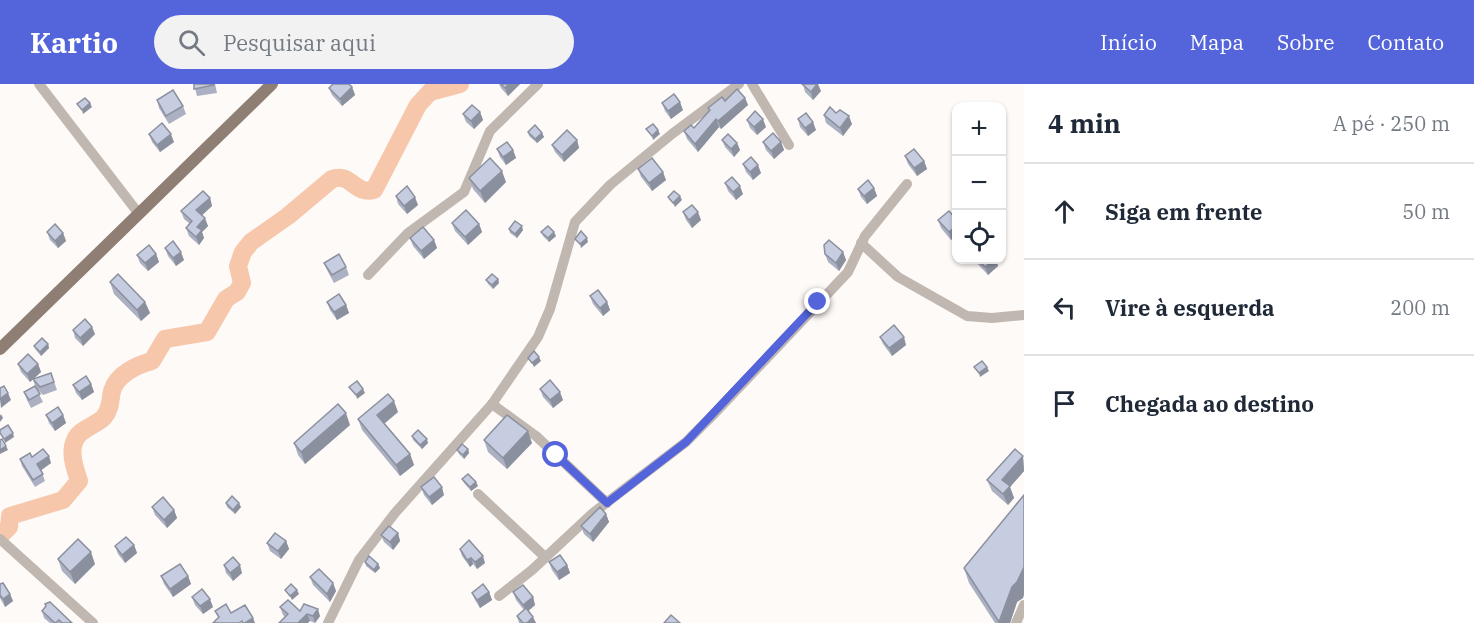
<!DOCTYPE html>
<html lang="pt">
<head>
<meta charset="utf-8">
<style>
  :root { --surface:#fff; --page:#f2f2f3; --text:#1f2937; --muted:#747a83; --line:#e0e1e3; --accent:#5464da }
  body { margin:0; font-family:"IBM Plex Serif",serif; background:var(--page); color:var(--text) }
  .controls { position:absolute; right:18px; top:18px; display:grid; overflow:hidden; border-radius:12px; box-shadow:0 2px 4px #0004 }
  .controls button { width:54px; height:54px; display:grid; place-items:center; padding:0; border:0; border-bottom:2px solid var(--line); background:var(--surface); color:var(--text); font:30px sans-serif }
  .stop { position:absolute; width:18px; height:18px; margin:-14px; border:4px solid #5464da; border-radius:50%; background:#fff }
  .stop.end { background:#5464da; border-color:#fff; box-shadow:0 2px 6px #0008 }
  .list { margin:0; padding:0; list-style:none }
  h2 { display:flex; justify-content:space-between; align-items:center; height:78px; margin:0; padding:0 24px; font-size:26px }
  h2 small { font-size:20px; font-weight:400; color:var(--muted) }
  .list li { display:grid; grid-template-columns:39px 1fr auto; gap:18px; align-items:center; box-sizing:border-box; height:96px; padding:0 24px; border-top:2px solid var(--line) }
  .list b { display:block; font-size:22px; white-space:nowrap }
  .list em { font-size:20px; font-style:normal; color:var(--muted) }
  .icon { flex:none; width:33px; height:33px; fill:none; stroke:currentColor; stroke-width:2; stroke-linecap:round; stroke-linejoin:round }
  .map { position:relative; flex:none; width:1024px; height:539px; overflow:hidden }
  header { display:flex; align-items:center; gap:36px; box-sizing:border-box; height:84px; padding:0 30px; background:var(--accent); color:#fff }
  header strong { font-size:28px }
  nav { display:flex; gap:33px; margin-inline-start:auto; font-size:21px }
  .search { width:420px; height:54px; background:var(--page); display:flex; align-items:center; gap:15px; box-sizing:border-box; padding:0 21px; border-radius:33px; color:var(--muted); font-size:22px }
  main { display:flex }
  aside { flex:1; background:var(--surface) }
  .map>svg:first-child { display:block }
</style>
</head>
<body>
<header>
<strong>Kartio</strong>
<div class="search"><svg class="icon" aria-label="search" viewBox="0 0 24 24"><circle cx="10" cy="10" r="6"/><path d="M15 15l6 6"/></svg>Pesquisar aqui</div>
<nav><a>Início</a><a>Mapa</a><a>Sobre</a><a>Contato</a></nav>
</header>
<main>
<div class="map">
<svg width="1024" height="539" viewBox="0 0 1024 539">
  <rect width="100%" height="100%" fill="#fefaf7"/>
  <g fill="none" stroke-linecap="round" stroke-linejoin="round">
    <path stroke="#f6c7ab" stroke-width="18" d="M 0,452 L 9,443 L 10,432 L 63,416 L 79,397 C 75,384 69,369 75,356 C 80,344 96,342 104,333 C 111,325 110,316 112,307 C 117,290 137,281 152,277 L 165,255 L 207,248 L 226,215 L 237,208 L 242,199 L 238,182 L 243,168 L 251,158 L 288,132 L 332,95 C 351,88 354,111 374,106 L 418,21 L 430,8 L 460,0"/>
    <g stroke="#c0b7b1" stroke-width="10">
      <polyline points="39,0 139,130"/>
      <polyline points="752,0 789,61"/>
      <polyline points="861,159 898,193 967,232 992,234 1024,231"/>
      <polyline points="368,191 408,149 464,108 490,47 538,0"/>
      <polyline points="492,320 536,352 607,419"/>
      <polyline points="478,410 545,473"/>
      <polyline points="0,455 93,539"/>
      <polyline points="499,512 532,486 593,429 686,358 713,331 848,188 865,152 907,100"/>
      <polyline points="328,539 359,476 395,429 492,320 538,253 550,225 575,138 610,101 672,50 739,0"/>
      <polyline points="1016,539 1024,521"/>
    </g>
    <polyline stroke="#8e7e74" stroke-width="12" points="0,265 272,0"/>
  </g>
  <g fill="#abb0c2">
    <polygon points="194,0 215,0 217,9 197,12"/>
    <polygon points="499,0 520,0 508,12 501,4"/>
    <polygon points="803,0 821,7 813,16 805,8"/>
    <polygon points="352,3 355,11 342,22 332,11 329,4"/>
    <polygon points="745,14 748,21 721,45 719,43 698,68 687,55 684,47 694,44 709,27 708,24 725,17"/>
    <polygon points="157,16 183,22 186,30 169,40 159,24"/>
    <polygon points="662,19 683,26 671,35 665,27"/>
    <polygon points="480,28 483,36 474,45 466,38 463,30"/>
    <polygon points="836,29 852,40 843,52 826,39 824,31"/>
    <polygon points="798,35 816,46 808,52 800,43"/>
    <polygon points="747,36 766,43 757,51 750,44"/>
    <polygon points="528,48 542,49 544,53 537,59 529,52"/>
    <polygon points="149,50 174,58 160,68 152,58"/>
    <polygon points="577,56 579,64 564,78 555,68 552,61"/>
    <polygon points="722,56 737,59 740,66 734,73 725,63"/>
    <polygon points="763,58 781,58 784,66 774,75 766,66"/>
    <polygon points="497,65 513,66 516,74 506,81 500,73"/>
    <polygon points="905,72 924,77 927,85 917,92 908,80"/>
    <polygon points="743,80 761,89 753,96 746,88"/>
    <polygon points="638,85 666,96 652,107 641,93"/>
    <polygon points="469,94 506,98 485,119 473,105"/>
    <polygon points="725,99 743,110 736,116 728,107"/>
    <polygon points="874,104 877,112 867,120 861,113 858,105"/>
    <polygon points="396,112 418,121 407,130 398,120"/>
    <polygon points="210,114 212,122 202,131 208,142 202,148 204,154 199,161 189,152 186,144 190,140 184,135 181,127"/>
    <polygon points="949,127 951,156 941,144 938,136"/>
    <polygon points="683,128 701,136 692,144 686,136"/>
    <polygon points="452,139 479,140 482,148 468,161 455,147"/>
    <polygon points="509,145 523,146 517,154 510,149"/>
    <polygon points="47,148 63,149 66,157 58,164 50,156"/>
    <polygon points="541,148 556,152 549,158 543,152"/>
    <polygon points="410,154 434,156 437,164 424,175 413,162"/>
    <polygon points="165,164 184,176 176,182 168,172"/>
    <polygon points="843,168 846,176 839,187 828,178 825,170"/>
    <polygon points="156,170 159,178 148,187 140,179 137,171"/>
    <polygon points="974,176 996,176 998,182 988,191"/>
    <polygon points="324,179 346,183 349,191 334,199 327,186"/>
    <polygon points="498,195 499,199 493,205 488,200 486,196"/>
    <polygon points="110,198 145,218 150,229 141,237 114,210"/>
    <polygon points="590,212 607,218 610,226 603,232 593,220"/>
    <polygon points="327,218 346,221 349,229 337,236 330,226"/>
    <polygon points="73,246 95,250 83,262 75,254"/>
    <polygon points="880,253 906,261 892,272 883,260"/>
    <polygon points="48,260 49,264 41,272 36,266 34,262"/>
    <polygon points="18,280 38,280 41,288 30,298 21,288"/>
    <polygon points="51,289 57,306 43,311 36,304 43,318 31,324 27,316 24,308 35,302 33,295"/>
    <polygon points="91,300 94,308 82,316 76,309 73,301"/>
    <polygon points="540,305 563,316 553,324 543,313"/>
    <polygon points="398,328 384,340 410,370 414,381 400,392 362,346 358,335"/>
    <polygon points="46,331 63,331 66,339 55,347 49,339"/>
    <polygon points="350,341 305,380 298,371 294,359"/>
    <polygon points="412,352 428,359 422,365 413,356"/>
    <polygon points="484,356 532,359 507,385 488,368"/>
    <polygon points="468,365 469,369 464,375 459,370 457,366"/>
    <polygon points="1023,372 1024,387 1010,403 1014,414 1008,421 992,407 987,396"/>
    <polygon points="32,373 51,379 41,386 45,397 35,403 22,382 20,375"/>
    <polygon points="462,395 478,402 471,407 464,399"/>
    <polygon points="421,403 444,411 432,421 424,411"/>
    <polygon points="1024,411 1024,510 1023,514 1017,518 1010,539 995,539 969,499 964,484"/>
    <polygon points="226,419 241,423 235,430 227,423"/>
    <polygon points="152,423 174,426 177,434 167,444 155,431"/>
    <polygon points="606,430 609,438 593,458 584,450 581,442"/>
    <polygon points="398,449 400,457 393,466 384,458 381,451"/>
    <polygon points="286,457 289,465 281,475 270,467 267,459"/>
    <polygon points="134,461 137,469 125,479 118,470 115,462"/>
    <polygon points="460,465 485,479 477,485 473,480 470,483 462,472"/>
    <polygon points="58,475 95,480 75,500 62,487"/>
    <polygon points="365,478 378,480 380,484 375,489 366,482"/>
    <polygon points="549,478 567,481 570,489 559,496 552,486"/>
    <polygon points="224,481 242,489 233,497 226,489"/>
    <polygon points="161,492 188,492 191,500 173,513 164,500"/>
    <polygon points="310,493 333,499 336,507 330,518 313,501"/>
    <polygon points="0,500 10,510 13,517 5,523 0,514"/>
    <polygon points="489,508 492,516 480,524 475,516 472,509"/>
    <polygon points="513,508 533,513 535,521 528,527 536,539 519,539 517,532 524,526 516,516"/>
    <polygon points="192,513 213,523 203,530 195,521"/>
    <polygon points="45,520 72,539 50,539 44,534 42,527 45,523"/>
    <polygon points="280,523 300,527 320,532 315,539 310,537 285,533 283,531"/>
  </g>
  <g fill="#8b909e">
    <polygon points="509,0 520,0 508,12 505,4"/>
    <polygon points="817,0 818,0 821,7 813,16 811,8"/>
    <polygon points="352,3 355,11 342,22 340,15"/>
    <polygon points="745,14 748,21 721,45 718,37"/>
    <polygon points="680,18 683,26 671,35 668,27"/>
    <polygon points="90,19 92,23 83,30 82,26"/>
    <polygon points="480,28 483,36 474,45 471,37"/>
    <polygon points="849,32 852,40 843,52 840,44"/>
    <polygon points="716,35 719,43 698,68 695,60"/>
    <polygon points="763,35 766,43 757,51 754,43"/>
    <polygon points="813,38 816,46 808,52 805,44"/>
    <polygon points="658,46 660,50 653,56 652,52"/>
    <polygon points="542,49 544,53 537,59 535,55"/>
    <polygon points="171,50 174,58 160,68 157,61"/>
    <polygon points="577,56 579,64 564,78 562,71"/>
    <polygon points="781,58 784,66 774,75 771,67"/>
    <polygon points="737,59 740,66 734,73 731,65"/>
    <polygon points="513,66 516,74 506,81 503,73"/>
    <polygon points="924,77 927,85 917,92 914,84"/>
    <polygon points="758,81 761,89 753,96 750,88"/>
    <polygon points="502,87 506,98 485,119 480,107"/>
    <polygon points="663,88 666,96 652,107 649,99"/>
    <polygon points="740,102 743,110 736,116 733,108"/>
    <polygon points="874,104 877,112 867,120 864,112"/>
    <polygon points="680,112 682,116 675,123 673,119"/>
    <polygon points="415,113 418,121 407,130 404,122"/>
    <polygon points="210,114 212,122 199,134 196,126"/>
    <polygon points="698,128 701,136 692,144 689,136"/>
    <polygon points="205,134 208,142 202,148 204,154 199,161 196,153 197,143"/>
    <polygon points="479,140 482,148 468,161 465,153"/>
    <polygon points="957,141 957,152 951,156 949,148"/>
    <polygon points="522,142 523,146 517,154 515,150"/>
    <polygon points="554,148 556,152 549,158 548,154"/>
    <polygon points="63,149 66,157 58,164 55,157"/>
    <polygon points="587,154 588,158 581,164 580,160"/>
    <polygon points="434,156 437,164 424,175 421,167"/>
    <polygon points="181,168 184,176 176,182 173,174"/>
    <polygon points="843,168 846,176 839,187 836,179"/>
    <polygon points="156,170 159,178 148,187 145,179"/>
    <polygon points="994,176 996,176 998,182 988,191 985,183"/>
    <polygon points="498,195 499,199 493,205 492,201"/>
    <polygon points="145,218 150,229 141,237 137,226"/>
    <polygon points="607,218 610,226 603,232 600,224"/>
    <polygon points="346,221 349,229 337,236 334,228"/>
    <polygon points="92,243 95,250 83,262 80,254"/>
    <polygon points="904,253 906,261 892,272 889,264"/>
    <polygon points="48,260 49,264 41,272 40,268"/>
    <polygon points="539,273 541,277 534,283 532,279"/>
    <polygon points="38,280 41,288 30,298 27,290"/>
    <polygon points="987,283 989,287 980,293 979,289"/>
    <polygon points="91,300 94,308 82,316 79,308"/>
    <polygon points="363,305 365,309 357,315 356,311"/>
    <polygon points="560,308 563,316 553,324 550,316"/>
    <polygon points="8,309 11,316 1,324 0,315"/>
    <polygon points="394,317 398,328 381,342 377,331"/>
    <polygon points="346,329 350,341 305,380 301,368"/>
    <polygon points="1,330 3,334 0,338 0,332"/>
    <polygon points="63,331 66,339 55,347 52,339"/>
    <polygon points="528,347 532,359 507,385 503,374"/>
    <polygon points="13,349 14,353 5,359 4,355"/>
    <polygon points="427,355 428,359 422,365 420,361"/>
    <polygon points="6,362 8,366 0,370 0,366"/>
    <polygon points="468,365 469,369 464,375 463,371"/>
    <polygon points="410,370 414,381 400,392 396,381"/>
    <polygon points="49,372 51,379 40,387 37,380"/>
    <polygon points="1023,372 1024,387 1010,403 1014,414 1008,421 1003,410 1002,396"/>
    <polygon points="476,398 478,402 471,407 470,403"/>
    <polygon points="442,403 444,411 432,421 429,413"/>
    <polygon points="239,419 241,423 235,430 233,426"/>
    <polygon points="174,426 177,434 167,444 164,436"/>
    <polygon points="606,430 609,438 593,458 590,450"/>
    <polygon points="398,449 400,457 393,466 390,458"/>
    <polygon points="286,457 289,465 281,475 278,467"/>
    <polygon points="134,461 137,469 125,479 122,471"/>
    <polygon points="91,468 95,480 75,500 70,488"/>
    <polygon points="483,472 485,479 477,485 475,478"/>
    <polygon points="471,474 473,480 470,483 467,476"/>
    <polygon points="378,480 380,484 375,489 374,486"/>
    <polygon points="240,481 242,489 233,497 230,489"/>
    <polygon points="567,481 570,489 559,496 557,488"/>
    <polygon points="1024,483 1024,510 1023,514 1017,518 1010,539 999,539 1012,503"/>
    <polygon points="188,492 191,500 173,513 170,505"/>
    <polygon points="333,499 336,507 330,518 327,510"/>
    <polygon points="297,506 299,510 292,516 290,512"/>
    <polygon points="489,508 492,516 480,524 477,516"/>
    <polygon points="10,510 13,517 5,523 3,515"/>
    <polygon points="533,513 535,521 526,529 523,521"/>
    <polygon points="210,515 213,523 203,530 200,522"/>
    <polygon points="318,525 320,532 315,539 313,532"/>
    <polygon points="307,530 310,537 308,539 298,539"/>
    <polygon points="533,533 536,539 527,539"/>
    <polygon points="253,534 255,539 245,539"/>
  </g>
  <g fill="#c7cde1" stroke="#8b909e" stroke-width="1.5">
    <polygon points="194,0 214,0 214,1 194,5"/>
    <polygon points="333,0 349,0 352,3 340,15 329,4"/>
    <polygon points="501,0 509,0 505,4"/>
    <polygon points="802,0 817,0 811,8"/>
    <polygon points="737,5 745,14 718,37 716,35 695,60 684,47 691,41 694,44 710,26 708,24 722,13 725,17"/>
    <polygon points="173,6 183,22 166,32 157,16"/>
    <polygon points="674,10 680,18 668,27 662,19"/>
    <polygon points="85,14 90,19 82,26 77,20"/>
    <polygon points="472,21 480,28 471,37 463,30"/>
    <polygon points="830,23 836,29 840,26 849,32 840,44 824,31"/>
    <polygon points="755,27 763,35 754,43 747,36"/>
    <polygon points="806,29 813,38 805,44 798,35"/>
    <polygon points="162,39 171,50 157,61 149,50"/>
    <polygon points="653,40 658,46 652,52 646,45"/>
    <polygon points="535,41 542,49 535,55 528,48"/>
    <polygon points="567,46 577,56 562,71 552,61"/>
    <polygon points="773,49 781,58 771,67 763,58"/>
    <polygon points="728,50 737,59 731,65 722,56"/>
    <polygon points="507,58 513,66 503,73 497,65"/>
    <polygon points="914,65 924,77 914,84 905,72"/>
    <polygon points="751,73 758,81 750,88 743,80"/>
    <polygon points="490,74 502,87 480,107 469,94"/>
    <polygon points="652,74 663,88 649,99 638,85"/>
    <polygon points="732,93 740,102 733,108 725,99"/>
    <polygon points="868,96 874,104 864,112 858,105"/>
    <polygon points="407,102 415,113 404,122 396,112"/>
    <polygon points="203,107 210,114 196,126 205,134 197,143 202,146 196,153 186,144 192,137 181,127"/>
    <polygon points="674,107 680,112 673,119 668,113"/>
    <polygon points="692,121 698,128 689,136 683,128"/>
    <polygon points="466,126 479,140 465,153 452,139"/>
    <polygon points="949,127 957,136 957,141 949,148 938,136"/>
    <polygon points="515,137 522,142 515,150 509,145"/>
    <polygon points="55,140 63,149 55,157 47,148"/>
    <polygon points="548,142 554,148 548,154 541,148"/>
    <polygon points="423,143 434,156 421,167 410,154"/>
    <polygon points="581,147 587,154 580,160 575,155"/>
    <polygon points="829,156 843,168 836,179 825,170 824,161"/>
    <polygon points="173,157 181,168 173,174 165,164"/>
    <polygon points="149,161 156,170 145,179 137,171"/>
    <polygon points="339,170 346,183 332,191 324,179"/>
    <polygon points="978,176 994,176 985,183"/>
    <polygon points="118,190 145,218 137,226 110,198"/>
    <polygon points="492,190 498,195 492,201 486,196"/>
    <polygon points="598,206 607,218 600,224 590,212"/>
    <polygon points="339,210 346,221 334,228 327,218"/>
    <polygon points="85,235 92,243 80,254 73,246"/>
    <polygon points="894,241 904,253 889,264 880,253"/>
    <polygon points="42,254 48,260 40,268 34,262"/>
    <polygon points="534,267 539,273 532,279 528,274"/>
    <polygon points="28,270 38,280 27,290 18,280"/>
    <polygon points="982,277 987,283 979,289 974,283"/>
    <polygon points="51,289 54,298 40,303 33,295"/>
    <polygon points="86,292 91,300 79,308 73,301"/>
    <polygon points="550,296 560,308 550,316 540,305"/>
    <polygon points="357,297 363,305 356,311 349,303"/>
    <polygon points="4,302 8,309 0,315 0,304"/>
    <polygon points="35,302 40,310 29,316 24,308"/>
    <polygon points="388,310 394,317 377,331 410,370 396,381 358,335"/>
    <polygon points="338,320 346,329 301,368 294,359"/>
    <polygon points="58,323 63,331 52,339 46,331"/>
    <polygon points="507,331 528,347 503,374 484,356"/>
    <polygon points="8,341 13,349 4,355 0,349 0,346"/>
    <polygon points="418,346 427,355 420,361 412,352"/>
    <polygon points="2,355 6,362 0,366 0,356"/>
    <polygon points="462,360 468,365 463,371 457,366"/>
    <polygon points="43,365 49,372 37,380 43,390 33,396 20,375 30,369 32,373"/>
    <polygon points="1015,365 1023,372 1002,396 1010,402 1003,410 987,396"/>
    <polygon points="468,390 476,398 470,403 462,395"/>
    <polygon points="434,393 442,403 429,413 421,403"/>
    <polygon points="1024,411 1024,483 1017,498 1012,503 999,538 964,484"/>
    <polygon points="232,412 239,419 233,426 226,419"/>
    <polygon points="163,413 174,426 164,436 152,423"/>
    <polygon points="600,423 606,430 590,450 581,442"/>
    <polygon points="389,442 398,449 390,458 381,451"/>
    <polygon points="275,449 286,457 278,467 267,459"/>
    <polygon points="126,453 134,461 122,471 115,462"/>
    <polygon points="78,455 91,468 70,488 58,475"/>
    <polygon points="469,456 483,472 475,478 471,474 467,476 460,465"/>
    <polygon points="560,471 567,481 557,488 549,478"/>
    <polygon points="369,472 378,480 374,486 365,478"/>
    <polygon points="233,473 240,481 230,489 224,481"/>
    <polygon points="180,480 188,492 170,505 161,492"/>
    <polygon points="319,485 333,499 327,510 310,493"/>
    <polygon points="3,499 10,510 3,515 0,511 0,500"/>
    <polygon points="291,500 297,506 290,512 285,506"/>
    <polygon points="483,500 489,508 477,516 472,509"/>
    <polygon points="523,501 533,513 523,521 513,508"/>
    <polygon points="202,505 210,515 200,522 192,513"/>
    <polygon points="288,516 300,527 304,520 318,525 313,532 307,530 298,539 279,539 288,530 280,523"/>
    <polygon points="50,518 72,539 62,539 59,536 55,539 42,527 46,522 45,520"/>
    <polygon points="226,520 231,529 245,521 253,534 245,539 243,539 242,537 239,539 213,539 219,533 215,527"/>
    <polygon points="526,524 533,533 527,539 523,539 517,532"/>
    <polygon points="671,531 680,539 664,539"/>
  </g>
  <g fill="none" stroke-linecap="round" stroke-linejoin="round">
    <polyline stroke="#5464da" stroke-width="8" points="556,371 607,419 686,358 818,218"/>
  </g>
</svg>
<div class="controls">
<button>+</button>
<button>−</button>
<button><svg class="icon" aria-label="locate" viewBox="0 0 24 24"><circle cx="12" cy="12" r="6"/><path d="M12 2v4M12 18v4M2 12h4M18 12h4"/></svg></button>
</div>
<div class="stop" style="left:556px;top:371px"></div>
<div class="stop end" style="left:818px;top:218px"></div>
</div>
<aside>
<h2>4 min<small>A pé · 250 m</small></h2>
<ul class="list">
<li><svg class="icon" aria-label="ahead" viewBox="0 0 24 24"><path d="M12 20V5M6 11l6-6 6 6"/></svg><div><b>Siga em frente</b></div><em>50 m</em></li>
<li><svg class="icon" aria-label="left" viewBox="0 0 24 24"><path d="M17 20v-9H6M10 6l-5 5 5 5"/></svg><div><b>Vire à esquerda</b></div><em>200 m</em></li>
<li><svg class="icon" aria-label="arrive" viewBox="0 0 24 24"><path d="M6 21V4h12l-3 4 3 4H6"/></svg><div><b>Chegada ao destino</b></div></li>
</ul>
</aside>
</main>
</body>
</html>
